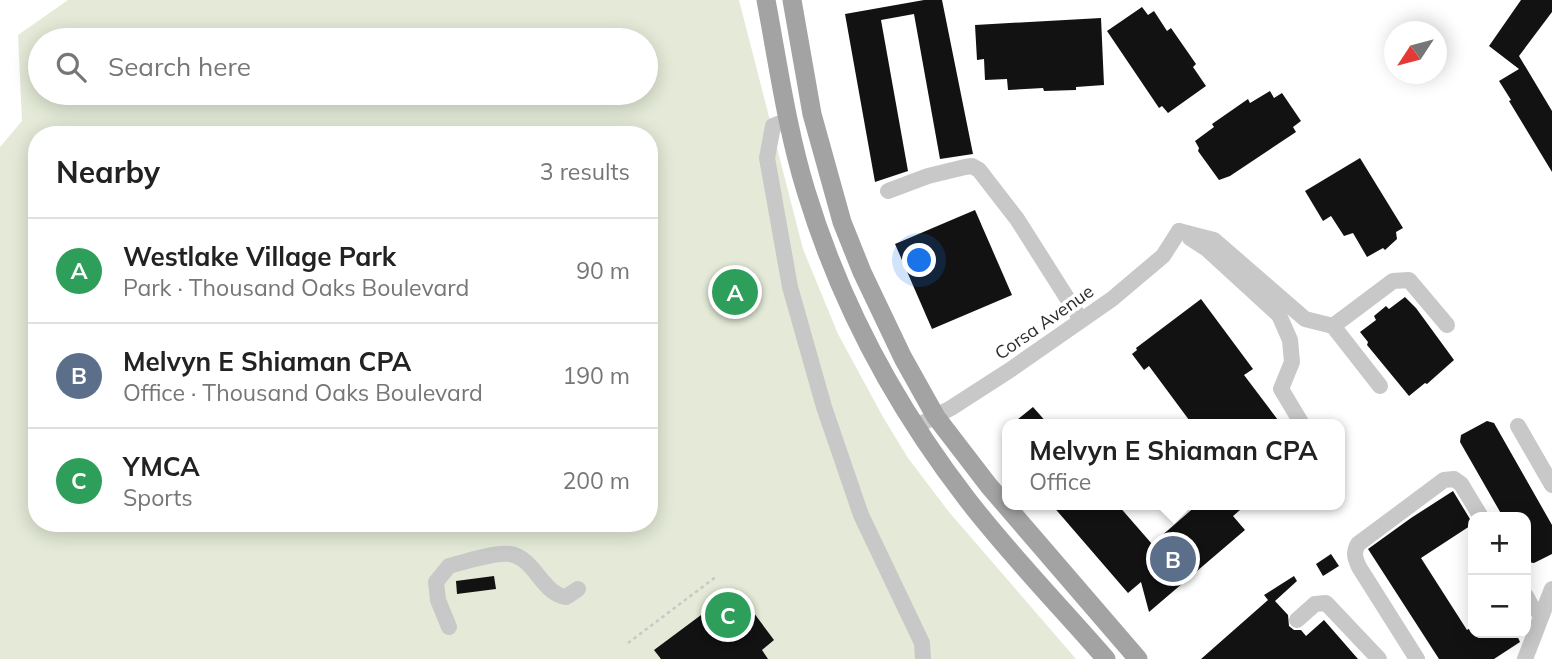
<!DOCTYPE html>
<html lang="en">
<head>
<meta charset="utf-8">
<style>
  :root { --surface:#fff; --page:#f6f6f6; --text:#222; --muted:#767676; --line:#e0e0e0; --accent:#ec244b }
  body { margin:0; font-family:Mulish,sans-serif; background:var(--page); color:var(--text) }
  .controls { position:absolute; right:21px; bottom:21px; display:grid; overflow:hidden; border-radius:14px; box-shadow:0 4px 18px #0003 }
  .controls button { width:63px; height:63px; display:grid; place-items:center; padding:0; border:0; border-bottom:2px solid var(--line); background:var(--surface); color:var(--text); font:35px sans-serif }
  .compass { position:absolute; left:1384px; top:21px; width:63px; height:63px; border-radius:50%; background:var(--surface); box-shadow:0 4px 18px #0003; rotate:234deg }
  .you { position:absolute; left:920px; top:261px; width:24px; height:24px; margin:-18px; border:5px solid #fff; border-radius:50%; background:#1a73e8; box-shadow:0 0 0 10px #1a73e833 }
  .badge { display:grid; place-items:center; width:46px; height:46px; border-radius:50%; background:var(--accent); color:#fff; font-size:23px; font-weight:700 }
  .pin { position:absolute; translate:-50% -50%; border:4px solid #fff; box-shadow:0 2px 7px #0006 }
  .popup { position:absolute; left:1002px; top:419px; width:343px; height:91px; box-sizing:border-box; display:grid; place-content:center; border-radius:14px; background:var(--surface); filter:drop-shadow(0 2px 5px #0005); font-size:23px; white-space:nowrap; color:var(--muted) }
  .popup b { font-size:26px; color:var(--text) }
  .popup::after { content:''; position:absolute; left:50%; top:100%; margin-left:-14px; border:14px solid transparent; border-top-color:var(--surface) }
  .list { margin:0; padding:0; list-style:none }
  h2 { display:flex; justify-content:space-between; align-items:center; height:91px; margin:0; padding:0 28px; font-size:30px }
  h2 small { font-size:23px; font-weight:400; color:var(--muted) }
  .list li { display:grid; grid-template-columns:46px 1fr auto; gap:21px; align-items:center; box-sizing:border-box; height:105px; padding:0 28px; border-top:2px solid var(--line) }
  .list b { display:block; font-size:26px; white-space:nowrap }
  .list p { margin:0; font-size:23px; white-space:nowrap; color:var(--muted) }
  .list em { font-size:23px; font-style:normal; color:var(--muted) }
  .icon { flex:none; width:38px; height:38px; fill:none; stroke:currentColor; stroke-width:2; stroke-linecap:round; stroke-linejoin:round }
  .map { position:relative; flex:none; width:1552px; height:659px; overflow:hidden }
  .search { position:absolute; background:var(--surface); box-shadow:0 4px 18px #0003; left:28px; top:28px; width:630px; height:77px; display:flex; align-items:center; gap:18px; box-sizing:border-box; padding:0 24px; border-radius:38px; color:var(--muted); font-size:26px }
  .panel { position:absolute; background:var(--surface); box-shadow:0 4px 18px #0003; left:28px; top:126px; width:630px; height:406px; border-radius:28px }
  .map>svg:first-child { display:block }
</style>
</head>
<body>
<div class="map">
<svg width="1552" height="659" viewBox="0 0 1552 659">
  <rect width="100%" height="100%" fill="#fff"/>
  <path fill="#e4ead7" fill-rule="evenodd" d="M 68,0 L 739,0 L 803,249 L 838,334 L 883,417 L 908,458 L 949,512 L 1076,659 L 0,659 L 0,147 L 22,121 L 18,35 ZM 40,40 L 646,40 L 646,93 L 40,93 ZM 37,135 L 649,135 L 649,523 L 37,523 Z"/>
  <g fill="#121212">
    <polygon points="924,0 942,0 973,154 940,159 914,14 881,20 908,171 875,182 845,14"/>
    <polygon points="1521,0 1552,0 1552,12 1519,56 1552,111 1552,172 1509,101 1511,100 1499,81 1519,69 1489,46"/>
    <polygon points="1142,7 1148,15 1154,11 1167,31 1171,28 1196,64 1193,67 1206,86 1168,113 1162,106 1159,108 1107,31"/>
    <polygon points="1101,18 1104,85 1076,87 1076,90 1044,91 1043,88 1008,90 1007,79 985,80 984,59 977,60 975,25"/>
    <polygon points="1270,91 1274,98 1282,93 1301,121 1293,127 1296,132 1230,176 1219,180 1198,151 1199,148 1195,141 1214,127 1212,124 1248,99 1250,103"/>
    <polygon points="1360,158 1403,228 1396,232 1397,239 1385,250 1383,248 1367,257 1353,233 1344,236 1331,216 1323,221 1305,191"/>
    <polygon points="975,210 1012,295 932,329 895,244"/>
    <polygon points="1405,297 1416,308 1454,360 1427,384 1425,383 1409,396 1367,345 1368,342 1360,332 1376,320 1374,316 1386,306 1389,309"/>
    <polygon points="1201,299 1253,369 1244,375 1281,424 1192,424 1149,366 1144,370 1132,354 1137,350 1136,348"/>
    <polygon points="1033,407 1048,424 1012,424"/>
    <polygon points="1487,421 1494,423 1552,525 1552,554 1534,563 1528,562 1526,558 1526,517 1503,517 1460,442 1461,435"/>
    <polygon points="1453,491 1473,524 1421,558 1467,630 1473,626 1473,633 1516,633 1520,642 1494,659 1439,659 1368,549 1411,518"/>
    <polygon points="1052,505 1118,505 1152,544 1197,505 1227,505 1240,510 1233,516 1245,530 1149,612 1141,582 1128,593"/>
    <polygon points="1331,554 1339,566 1323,576 1316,564"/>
    <polygon points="494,576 496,589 457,594 456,581"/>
    <polygon points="1294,576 1297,581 1275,601 1288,615 1289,626 1294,630 1301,630 1306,636 1324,620 1358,659 1201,659 1268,600 1264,595"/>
    <polygon points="736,589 774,640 762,650 768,659 661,659 654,650"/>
  </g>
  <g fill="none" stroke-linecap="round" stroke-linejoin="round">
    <polyline stroke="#c8c8c8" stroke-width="2.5" stroke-dasharray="3.5 3.5" stroke-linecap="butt" points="628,643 717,576"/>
    <g stroke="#c8c8c8" stroke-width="16">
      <polyline points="788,120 773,126 767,158 790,287 824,407 861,515 922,643 923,659"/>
      <polyline points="888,191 928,176 965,167 972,166 979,170 1017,219 1081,320"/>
      <polyline points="1179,231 1214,240 1305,319 1333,326 1380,386"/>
      <polyline points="1190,238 1207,249 1279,315 1290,340 1292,362 1281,389 1302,424"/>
      <polyline points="1333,326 1393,281 1409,280 1447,325"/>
      <polyline points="1518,426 1552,485"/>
      <polyline points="915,427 951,408 1010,370 1112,299 1163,256 1179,231"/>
      <polyline points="1526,596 1532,607 1542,614"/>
      <polyline points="1297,620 1315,604 1326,603 1379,659"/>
      <path d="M 449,627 L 438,600 L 436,582 L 449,566 C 464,562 495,552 510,554 C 535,558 541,593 566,597 L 578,589"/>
      <path d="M 1417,659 L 1359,567 C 1355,558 1353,553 1358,544 L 1444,480 L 1454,479 L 1461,484 L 1481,517"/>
      <polyline points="1525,659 1552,589"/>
    </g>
    <g stroke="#a3a3a3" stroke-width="19">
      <path d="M 766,0 C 778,64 787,129 806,191 C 840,303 896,407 967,499 C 1010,555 1060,606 1106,659"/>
      <polyline points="792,0 812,114 842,222 862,272 903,358 936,417 989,486 1138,659"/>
    </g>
  </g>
  <g text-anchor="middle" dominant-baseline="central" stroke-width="7" stroke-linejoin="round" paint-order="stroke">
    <g font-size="18" fill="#2b2b2b" stroke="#fff">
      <text transform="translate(1044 322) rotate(-35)">Corsa Avenue</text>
    </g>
  </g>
</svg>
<div class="controls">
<button>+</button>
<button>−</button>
</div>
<svg class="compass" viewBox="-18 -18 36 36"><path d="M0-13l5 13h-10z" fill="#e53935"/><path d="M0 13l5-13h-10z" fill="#767676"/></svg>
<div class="you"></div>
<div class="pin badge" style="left:735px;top:292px;background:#2e9e5b">A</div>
<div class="pin badge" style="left:1173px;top:559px;background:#5c6f8a">B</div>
<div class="popup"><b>Melvyn E Shiaman CPA</b>Office</div>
<div class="pin badge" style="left:728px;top:615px;background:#2e9e5b">C</div>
<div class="search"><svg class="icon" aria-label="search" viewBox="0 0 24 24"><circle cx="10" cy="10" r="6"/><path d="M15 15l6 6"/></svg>Search here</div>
<section class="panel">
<h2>Nearby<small>3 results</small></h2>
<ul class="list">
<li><span class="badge" style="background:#2e9e5b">A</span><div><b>Westlake Village Park</b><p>Park · Thousand Oaks Boulevard</p></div><em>90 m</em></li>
<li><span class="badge" style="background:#5c6f8a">B</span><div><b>Melvyn E Shiaman CPA</b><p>Office · Thousand Oaks Boulevard</p></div><em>190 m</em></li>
<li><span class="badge" style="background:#2e9e5b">C</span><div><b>YMCA</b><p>Sports</p></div><em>200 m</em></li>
</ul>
</section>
</div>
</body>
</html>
